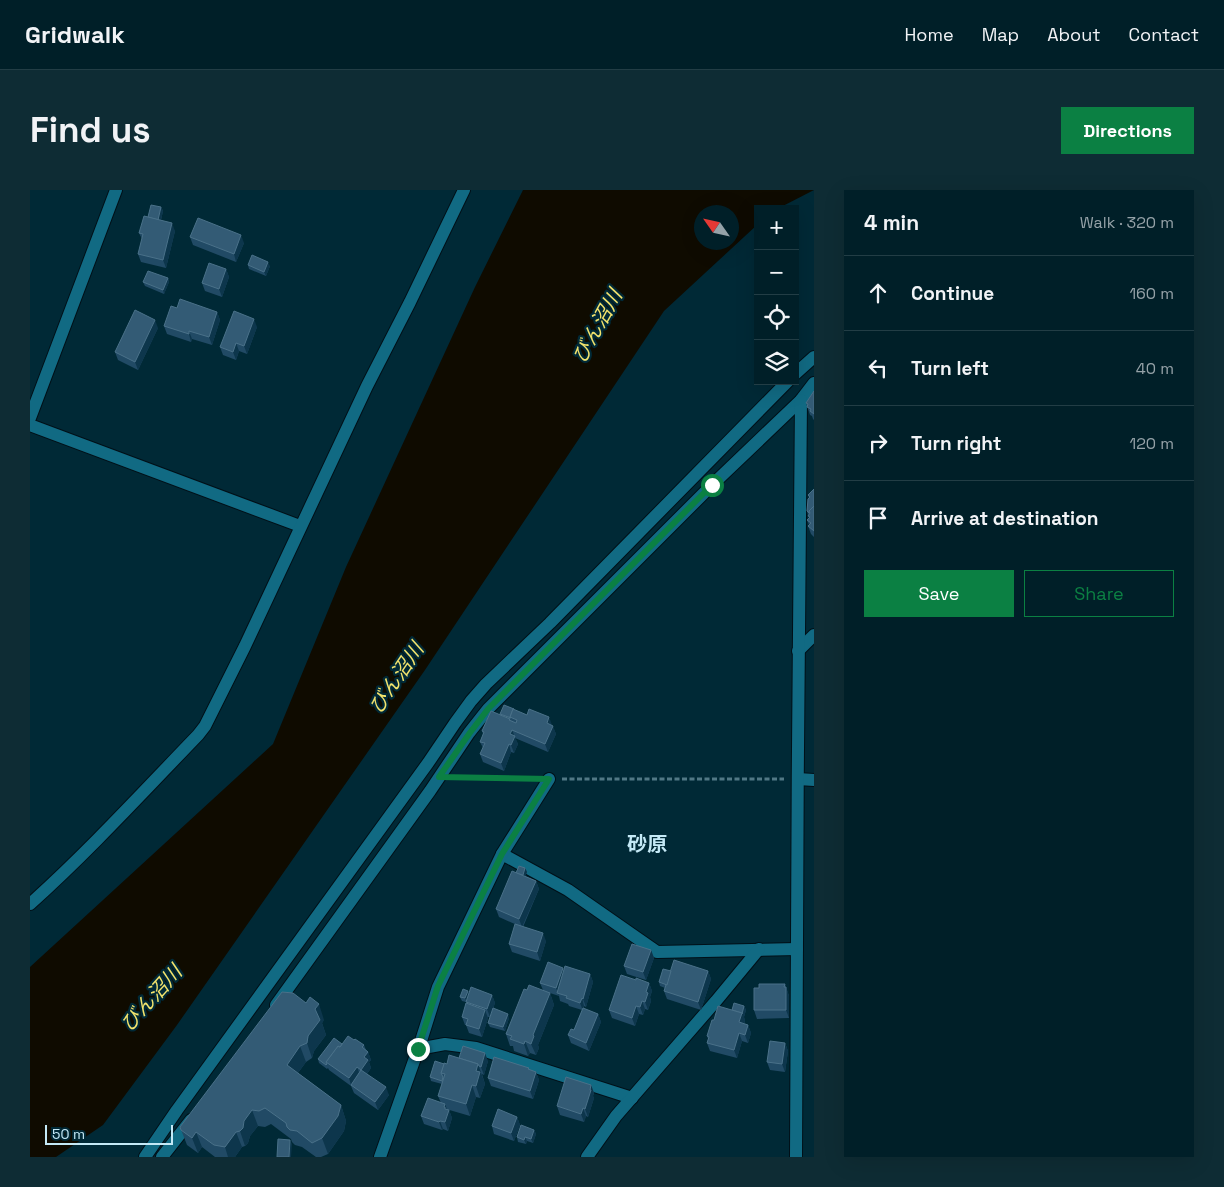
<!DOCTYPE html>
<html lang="en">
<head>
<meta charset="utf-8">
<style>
  :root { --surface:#001f28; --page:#0e2c34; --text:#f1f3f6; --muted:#95a2a8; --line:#223d45; --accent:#0b8043 }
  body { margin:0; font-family:"Space Grotesk","Noto Sans JP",sans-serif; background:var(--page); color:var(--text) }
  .controls { position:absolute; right:15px; top:15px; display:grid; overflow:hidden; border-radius:0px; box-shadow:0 5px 20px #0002 }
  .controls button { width:45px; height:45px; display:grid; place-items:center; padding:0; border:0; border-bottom:1px solid var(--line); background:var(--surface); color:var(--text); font:25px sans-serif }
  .compass { position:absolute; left:664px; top:15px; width:45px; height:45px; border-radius:50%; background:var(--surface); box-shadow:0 5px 20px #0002; rotate:304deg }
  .scale { position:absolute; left:15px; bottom:12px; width:128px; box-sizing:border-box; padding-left:5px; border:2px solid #c4e9f6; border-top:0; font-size:14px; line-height:18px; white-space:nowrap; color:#c4e9f6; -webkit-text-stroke:4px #002936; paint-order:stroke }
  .stop { position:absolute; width:15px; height:15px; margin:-11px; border:4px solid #0b8043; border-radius:50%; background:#fff }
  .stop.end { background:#0b8043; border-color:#fff; box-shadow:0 1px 5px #0008 }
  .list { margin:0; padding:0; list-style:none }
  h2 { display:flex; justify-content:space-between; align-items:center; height:65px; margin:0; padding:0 20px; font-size:21px }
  h2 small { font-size:16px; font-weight:400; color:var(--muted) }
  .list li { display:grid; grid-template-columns:32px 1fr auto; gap:15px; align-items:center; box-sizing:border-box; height:75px; padding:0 20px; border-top:1px solid var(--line) }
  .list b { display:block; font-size:19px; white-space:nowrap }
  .list em { font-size:16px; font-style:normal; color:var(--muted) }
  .actions { display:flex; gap:10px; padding:15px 20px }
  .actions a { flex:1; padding:11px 0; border:1px solid var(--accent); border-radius:0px; text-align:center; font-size:18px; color:var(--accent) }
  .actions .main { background:var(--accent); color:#fff }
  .icon { flex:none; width:28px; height:28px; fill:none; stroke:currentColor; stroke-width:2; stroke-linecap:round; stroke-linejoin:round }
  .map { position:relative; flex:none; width:784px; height:967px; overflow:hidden; border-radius:0px }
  header { display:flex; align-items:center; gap:30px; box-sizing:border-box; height:70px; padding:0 25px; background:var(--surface); border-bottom:1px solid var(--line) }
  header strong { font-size:24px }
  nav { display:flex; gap:28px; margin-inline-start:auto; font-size:18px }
  .intro { display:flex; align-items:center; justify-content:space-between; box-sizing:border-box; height:120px; padding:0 30px }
  h1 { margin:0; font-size:35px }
  .button { padding:12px 22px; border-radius:0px; background:var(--accent); color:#fff; font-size:18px; font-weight:700 }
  main { display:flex; gap:30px; padding:0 30px }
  aside { flex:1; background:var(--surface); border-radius:0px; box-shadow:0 5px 20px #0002 }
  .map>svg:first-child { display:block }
</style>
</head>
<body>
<header>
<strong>Gridwalk</strong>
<nav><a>Home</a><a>Map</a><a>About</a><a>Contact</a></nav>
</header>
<div class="intro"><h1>Find us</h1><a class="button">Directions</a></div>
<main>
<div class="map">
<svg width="784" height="967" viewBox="0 0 784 967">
  <rect width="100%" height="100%" fill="#002936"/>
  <path fill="#0f0b00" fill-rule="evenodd" d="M 493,0 L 784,0 L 747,19 L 728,19 L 728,34 L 634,121 L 395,480 L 147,835 L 73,935 L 26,967 L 0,967 L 0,777 L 243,554 L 316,377 L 445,97 ZM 672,22 L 702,22 L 702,52 L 672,52 Z"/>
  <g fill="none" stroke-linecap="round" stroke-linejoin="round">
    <defs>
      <g id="street">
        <polyline points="765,184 784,167"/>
        <polyline points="0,228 86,0"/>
        <polyline points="0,235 270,336"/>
        <polyline points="768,461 784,445"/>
        <polyline points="768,589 784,590"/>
        <polyline points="472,664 538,700 627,762 767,759"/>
        <path d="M 0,714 C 59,661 113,602 168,545 L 175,536 L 215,456 L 337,196 L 380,112 L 434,0"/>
        <polyline points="246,815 400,601 439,543 458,519 682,295 771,210 784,193"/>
        <polyline points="388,859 415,854 446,858 602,908"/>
        <polyline points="115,967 147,920 398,573 425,533 441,511 456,494 520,433 758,191"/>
        <polyline points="132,967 161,930"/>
        <polyline points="350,967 391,851 408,797 472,664 519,589"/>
        <polyline points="557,967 586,926 686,811 729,759"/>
        <path d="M 766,967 C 767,715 768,462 771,210"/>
      </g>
    </defs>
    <use href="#street" stroke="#001018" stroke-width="14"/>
    <g stroke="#517885" stroke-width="3" stroke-dasharray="5 2.5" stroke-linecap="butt">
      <polyline points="425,588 504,589"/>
      <polyline points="532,589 754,589"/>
    </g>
    <use href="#street" stroke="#116a83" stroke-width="12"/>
  </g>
  <g fill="#214a65">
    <polygon points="131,17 133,21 131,30 145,41 136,78 111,72 108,64 112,49 109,43 118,27"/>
    <polygon points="160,47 214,53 206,72 163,55"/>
    <polygon points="218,75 240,76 236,86 219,79"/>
    <polygon points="196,79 199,87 192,107 175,101 172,93"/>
    <polygon points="138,88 139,92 134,104 115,96 113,92"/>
    <polygon points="147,118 187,122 190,130 182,155 162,149 161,152 137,144 134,136"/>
    <polygon points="227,137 217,164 209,161 206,170 193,165 190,157"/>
    <polygon points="128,138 108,180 88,170 85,162"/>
    <polygon points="784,201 784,230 783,229 782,226 780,225 776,213"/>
    <polygon points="784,299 784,347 781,344 778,336 779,335 777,330 779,328 777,321 779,308 778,305"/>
    <polygon points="470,524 522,535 526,544 518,562 485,548 488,554 484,563 481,562 474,581 453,572 450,564 453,558 450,552 453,544 452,541"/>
    <polygon points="495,678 497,682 495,686 506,691 509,699 493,737 516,751 510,771 482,762 479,754 487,735 469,727 466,719 486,683"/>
    <polygon points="621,760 624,768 616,790 597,784 594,776"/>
    <polygon points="534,781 560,784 563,792 556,817 554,816 554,819 568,824 571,832 559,861 541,853 538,845 544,840 552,820 539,816 538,814 530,811 529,806 520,803 524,815 508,855 509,858 506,865 500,863 498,866 484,861 483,856 480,856 476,844 497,800 513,800 510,793"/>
    <polygon points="641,781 678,781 681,789 671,820 637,809 634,801 635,798 630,796 629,792"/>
    <polygon points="606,790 619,793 622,801 620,807 621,811 618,820 615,819 613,825 609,824 605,836 582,828 579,820"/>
    <polygon points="755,794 759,806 759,828 727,829 724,820 729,798"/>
    <polygon points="439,804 462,805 465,813 460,827 458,827 458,828 452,847 439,843 436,835 435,835 432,827 437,813 436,812 432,811 430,807"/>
    <polygon points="714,816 716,820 714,827 715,831 714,834 718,835 721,843 718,853 712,851 707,868 680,861 677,853 678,849 677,846 684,830"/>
    <polygon points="479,828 475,841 460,837 458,833"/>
    <polygon points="294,830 292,833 296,845 284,861 282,868 276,872 268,883 311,915 316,931 314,941 298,964 291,967 286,967 272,957 265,955 262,952 261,949 241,934 235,937 228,936 220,946 218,953 215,956 212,957 205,967 185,967 172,957 168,963 157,955 150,937"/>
    <polygon points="324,850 334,855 336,860 338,862 341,870 339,872 341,878 337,884 359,905 348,920 324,903 321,896 299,880 298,878 297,879 289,873 288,869 312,854"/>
    <polygon points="755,853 758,861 755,882 740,880 737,872"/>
    <polygon points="429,868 458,871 454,885 452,884 455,894 450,908 446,907 440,926 416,919 419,920 422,928 418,941 413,939 412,940 394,934 391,926 411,913 408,906 412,894 401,891 400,887 414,874 417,874"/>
    <polygon points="500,880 506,882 509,890 503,909 461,896 458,888"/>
    <polygon points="561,895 564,903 563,906 564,908 558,927 556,926 554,932 530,925 527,916"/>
    <polygon points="487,927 490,935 484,951 464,944 462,936"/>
    <polygon points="504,940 506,944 503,953 497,951 496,954 488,952 487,947"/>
  </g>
  <g fill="#0d364c">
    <polygon points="131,17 133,21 130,34 128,30"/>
    <polygon points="142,33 145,41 136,78 133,70"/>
    <polygon points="211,45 214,53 206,72 204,64"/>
    <polygon points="238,72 240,76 236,86 234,82"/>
    <polygon points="196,79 199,87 192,107 189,99"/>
    <polygon points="138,88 139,92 134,104 133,100"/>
    <polygon points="187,122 190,130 182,155 179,147"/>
    <polygon points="224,129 227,137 217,164 214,156"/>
    <polygon points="125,130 128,138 108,180 105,172"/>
    <polygon points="159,141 162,149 161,152 159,144"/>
    <polygon points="206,153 209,161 206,170 203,162"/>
    <polygon points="519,527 522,535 520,541 517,533"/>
    <polygon points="523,536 526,544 518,562 515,554"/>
    <polygon points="482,540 488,554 484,563 481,555 480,544"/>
    <polygon points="479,554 481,562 474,581 471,573"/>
    <polygon points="495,678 497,682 494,690 492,686"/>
    <polygon points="506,691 509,699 492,737 489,729"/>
    <polygon points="513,743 516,751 510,771 507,762"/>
    <polygon points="621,760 624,768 616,790 613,782"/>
    <polygon points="533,778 536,786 527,803 529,806 526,798"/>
    <polygon points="678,781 681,789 671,820 668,812"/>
    <polygon points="560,784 563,792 556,817 553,809"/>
    <polygon points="619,793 622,801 620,807 621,811 618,820 615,812 616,802"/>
    <polygon points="755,794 759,806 759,828 756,820"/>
    <polygon points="438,801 440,805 437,813 435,808"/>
    <polygon points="520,803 524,815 508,855 509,858 506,865 501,854 503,845"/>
    <polygon points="462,805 465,813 460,827 457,819"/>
    <polygon points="552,808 554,816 553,821 550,813"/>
    <polygon points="612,811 615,819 613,825 610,817"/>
    <polygon points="289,814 294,830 292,833 296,845 284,861 282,868 277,853 285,819"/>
    <polygon points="606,816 609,824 605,836 602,828"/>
    <polygon points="714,816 716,820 714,827 715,831 712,840 709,832"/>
    <polygon points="455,820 458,828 452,847 449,839"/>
    <polygon points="478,824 479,828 475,841 473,837"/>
    <polygon points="568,824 571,832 559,861 556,853"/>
    <polygon points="718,835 721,843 718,853 715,845"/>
    <polygon points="709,843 712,851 707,868 704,860"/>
    <polygon points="495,851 500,863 498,866 494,854"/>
    <polygon points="755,853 758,861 755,882 752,874"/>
    <polygon points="270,856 276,872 262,891 257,875"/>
    <polygon points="338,862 341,870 339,872 341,878 334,888 331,880 334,867"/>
    <polygon points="455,863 458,871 454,885 451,877"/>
    <polygon points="448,874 455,894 450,908 446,896 446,881"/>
    <polygon points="327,877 330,885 321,895 319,888"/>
    <polygon points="506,882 509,890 503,909 500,901"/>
    <polygon points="442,895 446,907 440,926 436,914"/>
    <polygon points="561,895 564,903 563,906 564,908 558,927 555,919"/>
    <polygon points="356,897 359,905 348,920 345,912"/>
    <polygon points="415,914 418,922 419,920 422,928 418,941 415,932 414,917"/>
    <polygon points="311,915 316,931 314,941 298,964 292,948"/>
    <polygon points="553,918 556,926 554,932 551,924"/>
    <polygon points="222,920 228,936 220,946 218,953 215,956 210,941 214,931"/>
    <polygon points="487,927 490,935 484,951 481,943"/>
    <polygon points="410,931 413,939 412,940 409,932"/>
    <polygon points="504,940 506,944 503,953 501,949"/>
    <polygon points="166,942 172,957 168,963 162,948"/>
    <polygon points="206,942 212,957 205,967 198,967 195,957"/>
    <polygon points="495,947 497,951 496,954 494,950"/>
    <polygon points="260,950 262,954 261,967 259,967"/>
  </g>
  <g fill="#335b75" stroke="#4a7189">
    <polygon points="121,15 131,17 128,30 118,27"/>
    <polygon points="114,26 142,33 133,70 108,64 113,44 109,43"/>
    <polygon points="168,28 211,45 204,64 160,47"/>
    <polygon points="222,65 238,72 234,82 218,75"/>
    <polygon points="179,73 196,79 189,99 172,93"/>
    <polygon points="118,81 138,88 133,100 113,92"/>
    <polygon points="150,109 187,122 179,147 159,141 159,144 134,136 141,116 147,118"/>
    <polygon points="105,120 125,130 105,172 85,162"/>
    <polygon points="204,121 224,129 214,156 206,153 203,162 190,157"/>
    <polygon points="784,201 784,224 780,221 781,219 777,217 778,214 776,213"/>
    <polygon points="784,299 784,316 779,321 779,323 777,321 778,309 780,307 778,305"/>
    <polygon points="784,316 784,341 778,336 781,333 777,330 780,327 778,326 780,323 779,321"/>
    <polygon points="474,515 484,519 483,519 480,527 481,528 470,524"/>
    <polygon points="483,519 497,525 499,519 519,527 517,533 523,536 515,554 482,540 480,544 485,546 481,555 479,554 471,573 450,564 455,553 450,552 454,542 452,541 461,521 480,529 479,530 486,533 487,530 480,527"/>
    <polygon points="489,676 495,678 493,685 486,683"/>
    <polygon points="482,681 506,691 489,729 466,719"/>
    <polygon points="485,734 513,743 507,762 479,754"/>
    <polygon points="602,754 621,760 613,782 594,776"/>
    <polygon points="644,770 678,781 668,812 634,801"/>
    <polygon points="518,772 533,778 526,798 510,793"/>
    <polygon points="535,776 560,784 553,809 552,808 550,813 536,808 537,806 527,803"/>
    <polygon points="633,779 641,781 637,795 629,792"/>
    <polygon points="591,785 606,790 606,788 619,793 616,802 618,803 615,812 612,811 610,817 606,816 602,828 579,820"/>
    <polygon points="729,794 755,794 754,797 756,797 756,820 724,820 724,798 729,798"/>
    <polygon points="499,795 520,803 503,845 504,846 501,854 495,851 494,854 480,849 482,846 476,844 494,799 497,800"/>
    <polygon points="441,797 462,805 457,819 436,812"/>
    <polygon points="433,799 438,801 435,808 430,807"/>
    <polygon points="252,802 263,803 276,813 280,807 289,814 285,819 290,830 278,846 277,853 270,856 257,875 311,915 308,926 292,948 282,953 267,941 260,940 257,937 256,933 235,918 229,921 222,920 214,931 213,938 210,941 206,942 195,957 184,955 166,942 162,948 151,940 150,937"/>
    <polygon points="436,813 455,820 449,839 436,835 438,829 432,827"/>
    <polygon points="704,813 714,816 712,824 712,823 702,820"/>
    <polygon points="688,816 712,823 709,832 718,835 715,845 709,843 704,860 677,853 679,847 677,846 682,830 684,830"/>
    <polygon points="463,818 478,824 473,837 458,833"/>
    <polygon points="553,818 568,824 556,853 538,845 541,839 544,840"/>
    <polygon points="318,846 324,850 325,849 334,855 332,857 338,862 334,867 338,870 331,880 327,877 319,888 296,872 308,856 310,857"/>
    <polygon points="304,848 312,854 310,857 308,856 296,872 297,874 296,875 288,869"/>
    <polygon points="740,851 755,853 752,874 737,872"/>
    <polygon points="433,856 455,863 451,877 449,876 448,874 429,868"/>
    <polygon points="419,865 448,874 446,881 450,882 446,896 442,895 436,914 408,906 415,884 411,883 414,873 417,874"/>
    <polygon points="464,867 499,878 498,879 506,882 500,901 458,888"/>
    <polygon points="405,871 414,874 411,883 413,887 412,891 400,887"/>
    <polygon points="331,880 356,897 345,912 321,895"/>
    <polygon points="536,887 561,895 560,900 561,900 555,919 553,918 551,924 527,916"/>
    <polygon points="398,908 415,914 414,917 415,917 415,919 419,920 415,932 410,931 409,932 391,926"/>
    <polygon points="468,919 487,927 481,943 462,936"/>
    <polygon points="491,935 504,940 501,949 495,947 494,950 487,947"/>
    <polygon points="248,949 260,950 259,967 247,967"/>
  </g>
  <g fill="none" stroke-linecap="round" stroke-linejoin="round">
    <polyline stroke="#0b8043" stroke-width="6" points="388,859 408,796 472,664 519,589 409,587 439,544 458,519 682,295"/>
  </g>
  <g text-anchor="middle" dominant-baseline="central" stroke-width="4.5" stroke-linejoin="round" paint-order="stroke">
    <g font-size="20" font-style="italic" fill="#f3e46d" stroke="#002936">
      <text transform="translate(567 136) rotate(-61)">びん沼川</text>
      <text transform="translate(366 488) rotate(-56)">びん沼川</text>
      <text transform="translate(121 808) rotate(-48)">びん沼川</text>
    </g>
    <g font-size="20" font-weight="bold" fill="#c4e9f6" stroke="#002936">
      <text x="617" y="654">砂原</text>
    </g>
  </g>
</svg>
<div class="controls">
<button>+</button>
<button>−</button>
<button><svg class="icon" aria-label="locate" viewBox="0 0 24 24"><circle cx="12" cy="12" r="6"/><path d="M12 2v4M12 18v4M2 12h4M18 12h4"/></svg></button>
<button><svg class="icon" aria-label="layers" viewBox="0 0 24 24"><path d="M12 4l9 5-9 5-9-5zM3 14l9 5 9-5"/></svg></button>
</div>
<svg class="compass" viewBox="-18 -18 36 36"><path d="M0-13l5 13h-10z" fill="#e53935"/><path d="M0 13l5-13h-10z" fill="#95a2a8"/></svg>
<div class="scale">50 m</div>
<div class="stop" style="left:682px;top:295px"></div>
<div class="stop end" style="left:388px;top:859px"></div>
</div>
<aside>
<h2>4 min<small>Walk · 320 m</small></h2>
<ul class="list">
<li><svg class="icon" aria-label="ahead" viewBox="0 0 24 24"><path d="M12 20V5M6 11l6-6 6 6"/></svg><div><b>Continue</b></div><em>160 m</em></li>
<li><svg class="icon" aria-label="left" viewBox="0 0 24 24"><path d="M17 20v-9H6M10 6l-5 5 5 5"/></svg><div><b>Turn left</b></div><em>40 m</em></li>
<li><svg class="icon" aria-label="right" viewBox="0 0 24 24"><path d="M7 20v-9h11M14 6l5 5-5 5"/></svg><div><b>Turn right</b></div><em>120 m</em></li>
<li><svg class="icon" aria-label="arrive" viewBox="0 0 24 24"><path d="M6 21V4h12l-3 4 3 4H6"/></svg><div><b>Arrive at destination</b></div></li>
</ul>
<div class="actions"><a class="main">Save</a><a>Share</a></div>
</aside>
</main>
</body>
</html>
